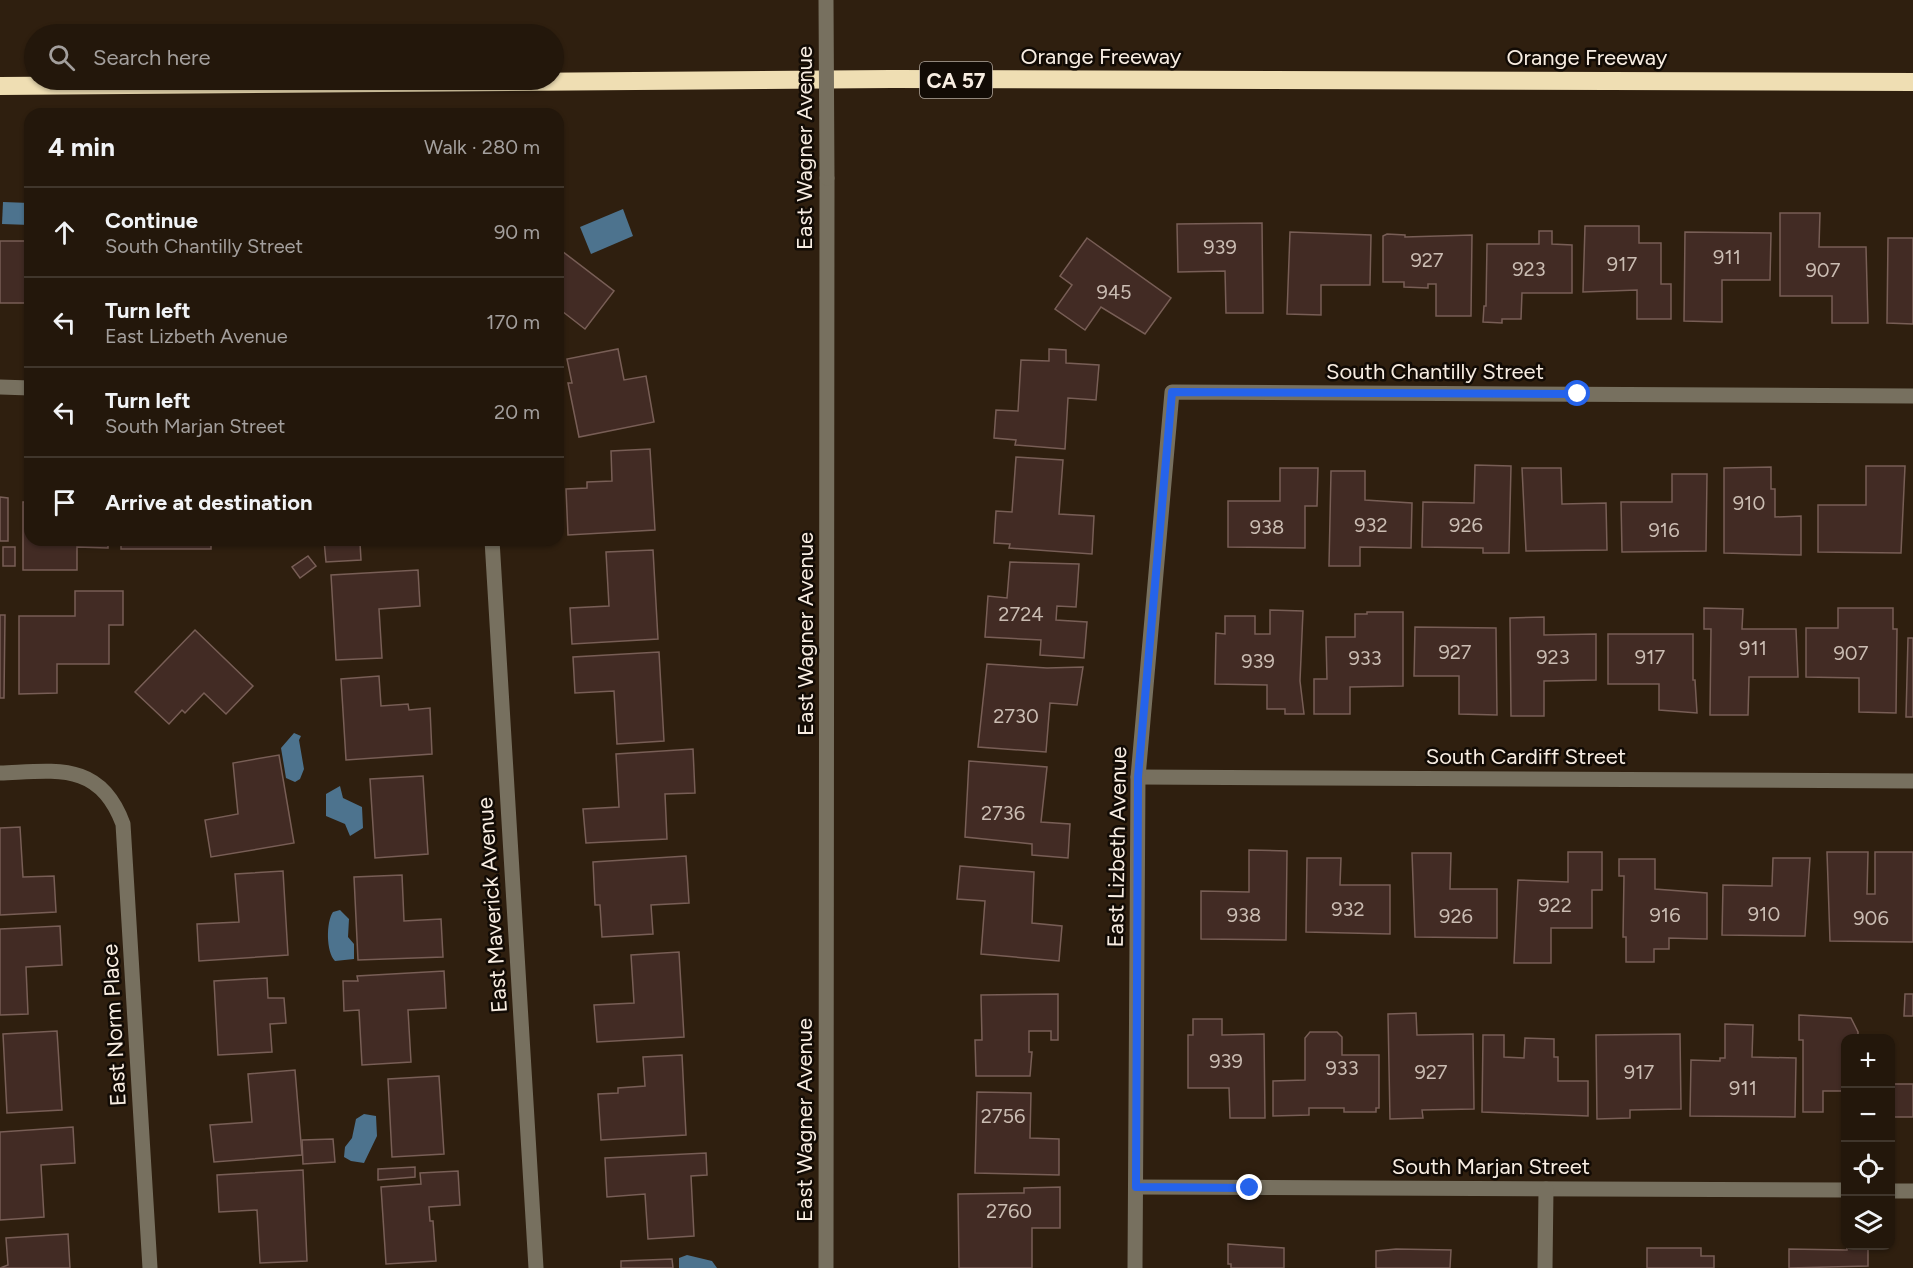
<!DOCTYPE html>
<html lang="en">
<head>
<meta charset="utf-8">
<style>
  :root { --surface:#23170b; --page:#2f2419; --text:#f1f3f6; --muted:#a39f9d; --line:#40362c }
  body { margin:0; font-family:Figtree,sans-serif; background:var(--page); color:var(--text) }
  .controls { position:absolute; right:18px; bottom:18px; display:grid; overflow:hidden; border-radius:12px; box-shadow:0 2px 4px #0004 }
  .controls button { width:54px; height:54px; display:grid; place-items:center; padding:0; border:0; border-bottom:2px solid var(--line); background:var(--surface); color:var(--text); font:30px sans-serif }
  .stop { position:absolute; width:18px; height:18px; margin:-14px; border:4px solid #2563eb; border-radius:50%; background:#fff }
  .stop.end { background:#2563eb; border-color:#fff; box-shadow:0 2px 6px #0008 }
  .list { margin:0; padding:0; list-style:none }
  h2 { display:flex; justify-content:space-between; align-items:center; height:78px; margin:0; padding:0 24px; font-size:26px }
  h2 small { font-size:20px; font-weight:400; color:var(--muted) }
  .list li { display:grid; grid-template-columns:39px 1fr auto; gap:18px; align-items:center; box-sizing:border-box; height:90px; padding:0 24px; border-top:2px solid var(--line) }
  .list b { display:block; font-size:22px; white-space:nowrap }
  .list p { margin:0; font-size:20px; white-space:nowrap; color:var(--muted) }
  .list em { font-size:20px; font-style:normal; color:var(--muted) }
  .icon { flex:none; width:33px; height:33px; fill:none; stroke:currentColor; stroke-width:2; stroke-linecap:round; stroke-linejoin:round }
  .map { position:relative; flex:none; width:1913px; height:1268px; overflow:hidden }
  .search { position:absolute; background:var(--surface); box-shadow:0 2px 4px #0004; left:24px; top:24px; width:540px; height:66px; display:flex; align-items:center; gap:15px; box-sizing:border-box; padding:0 21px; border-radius:33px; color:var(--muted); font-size:22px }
  .panel { position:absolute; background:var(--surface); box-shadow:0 2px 4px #0004; left:24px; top:108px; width:540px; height:438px; border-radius:18px }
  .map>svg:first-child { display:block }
</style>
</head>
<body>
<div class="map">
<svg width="1913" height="1268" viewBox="0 0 1913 1268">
  <rect width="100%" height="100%" fill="#2f1f0f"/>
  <g fill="#4d738e">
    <polygon points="3,202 30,203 30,225 2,224"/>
    <polygon points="623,209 633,236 591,254 580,227"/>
    <polygon points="294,733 301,736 299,740 304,769 300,779 295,782 286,778 281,748"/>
    <polygon points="340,786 343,798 362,807 363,828 350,836 345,824 326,816 326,794"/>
    <path d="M 340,910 L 349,919 L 348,937 L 354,944 L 354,959 L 335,961 C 326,952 326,922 333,912 Z"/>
    <polygon points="364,1114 376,1116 377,1136 364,1163 351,1161 344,1157 345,1147 352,1138 356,1119"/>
    <polygon points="687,1255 712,1261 717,1268 679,1268 679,1258"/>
  </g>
  <g fill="#422b24" stroke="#785e56" stroke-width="1.5">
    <polygon points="1780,213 1820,213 1819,247 1866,247 1868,323 1832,323 1832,296 1780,296"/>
    <polygon points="1262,223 1263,313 1226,313 1225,271 1178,272 1177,224"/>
    <polygon points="1585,226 1639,226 1639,243 1661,243 1661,284 1671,284 1671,319 1637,319 1637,290 1583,292"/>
    <polygon points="1539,231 1552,231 1552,244 1572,245 1572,293 1522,293 1521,319 1502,319 1502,323 1483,322 1484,306 1486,306 1487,244 1539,244"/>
    <polygon points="1290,232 1371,235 1370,285 1321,285 1321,315 1287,314"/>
    <polygon points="1685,232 1771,233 1770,280 1722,280 1722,322 1684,321"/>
    <polygon points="1387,234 1405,235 1405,237 1472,235 1471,316 1436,316 1436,284 1428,284 1428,288 1404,287 1404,282 1383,282 1383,236"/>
    <polygon points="1087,238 1171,298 1145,334 1101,307 1085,330 1055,309 1072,285 1060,276"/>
    <polygon points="1888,238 1913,238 1913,324 1887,323"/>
    <polygon points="0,241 30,241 30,307 27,307 27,303 0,303"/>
    <polygon points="558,248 614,291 585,329 558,308"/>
    <polygon points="618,349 624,380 646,376 654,422 579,437 568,383 572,383 567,359"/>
    <polygon points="1049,349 1066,350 1066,363 1099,365 1096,400 1068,398 1065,449 1015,445 1016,440 994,438 996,410 1018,411 1021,360 1049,361"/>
    <polygon points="650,449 655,530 568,535 566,489 587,488 587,482 612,481 611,451"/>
    <polygon points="1016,457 1063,460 1059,514 1094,516 1092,554 1009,548 1010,544 994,543 996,511 1012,512"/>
    <polygon points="1475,465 1511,466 1509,553 1483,553 1483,548 1422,547 1423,502 1474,503"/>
    <polygon points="1866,466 1905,466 1901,553 1818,552 1818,505 1866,505"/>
    <polygon points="1771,467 1771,489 1775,489 1775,517 1801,516 1801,555 1724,553 1724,468"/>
    <polygon points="1280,468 1318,468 1317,506 1305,506 1305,548 1228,547 1228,501 1280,501"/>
    <polygon points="1522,468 1561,468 1562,504 1606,503 1607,550 1526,551"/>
    <polygon points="1331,471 1365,471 1365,500 1412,503 1411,548 1360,547 1360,566 1329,566"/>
    <polygon points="1672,474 1707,474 1706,551 1622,552 1621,502 1672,502"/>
    <polygon points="0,497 8,498 8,541 0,541"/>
    <polygon points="23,502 30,502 30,540 108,540 108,548 77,547 77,570 23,570"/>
    <rect x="121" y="540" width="90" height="9"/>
    <polygon points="324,540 403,540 360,543 361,560 326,562"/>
    <rect x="3" y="547" width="12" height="19"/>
    <polygon points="653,550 658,639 572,644 570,608 609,606 606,552"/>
    <polygon points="308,556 316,566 300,578 292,567"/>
    <polygon points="1010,562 1079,564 1076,607 1057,606 1056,620 1087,622 1084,658 1040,655 1041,640 985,637 988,596 1007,598"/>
    <polygon points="418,570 420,606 379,609 382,658 336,660 331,575"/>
    <polygon points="75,591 123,591 123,625 109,625 109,664 57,664 57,693 19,694 19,616 75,616"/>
    <polygon points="1704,608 1743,609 1742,629 1796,629 1798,677 1749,677 1748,715 1710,715 1711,629 1704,629"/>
    <polygon points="1838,608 1893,608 1893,629 1897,629 1896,713 1859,712 1859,678 1806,677 1806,628 1838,628"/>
    <polygon points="1270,610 1303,611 1300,681 1304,714 1285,714 1285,709 1267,709 1267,685 1215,684 1216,633 1225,634 1225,616 1255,616 1255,634 1270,634"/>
    <polygon points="1367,612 1403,612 1403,686 1350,687 1350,714 1314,714 1314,679 1327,679 1326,637 1355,637 1355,614 1367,614"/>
    <polygon points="0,615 5,615 4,698 0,698"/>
    <polygon points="1544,617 1544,635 1596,634 1596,680 1544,681 1544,716 1511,716 1510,618"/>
    <polygon points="1415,627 1496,628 1497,715 1459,714 1459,676 1414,676"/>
    <polygon points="195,630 253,686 226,714 204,693 185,713 182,710 169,724 135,692"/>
    <polygon points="1608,634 1693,634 1693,680 1695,680 1697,713 1659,710 1659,684 1608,684"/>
    <polygon points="1908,638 1913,638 1913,717 1906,717"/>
    <polygon points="659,652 664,741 617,744 614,691 575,693 573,657"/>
    <polygon points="987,664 1047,668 1083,667 1077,705 1050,703 1046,752 978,747"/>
    <polygon points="379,676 381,706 408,704 409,710 430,708 432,754 346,760 341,679"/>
    <polygon points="693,749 695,793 665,794 667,839 586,843 583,809 619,807 616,754"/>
    <polygon points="279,755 294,843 211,857 205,820 238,814 233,763"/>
    <polygon points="969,761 1047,767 1041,822 1070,824 1068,858 1032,855 1032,844 965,837"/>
    <polygon points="423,776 428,854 375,858 370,779"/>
    <polygon points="20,827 23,877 54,876 56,912 0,915 0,828"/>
    <polygon points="1249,850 1287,851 1286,940 1201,939 1201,891 1249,892"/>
    <polygon points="1568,852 1602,852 1602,890 1592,890 1592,928 1551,928 1551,963 1514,963 1518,880 1568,882"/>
    <polygon points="1827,852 1868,852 1867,894 1875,894 1875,852 1913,852 1913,942 1830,941"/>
    <polygon points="1412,853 1451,853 1450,889 1497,889 1497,938 1415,937"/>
    <polygon points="686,856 689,903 651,905 653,934 602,937 600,905 595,905 593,862"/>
    <polygon points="1307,858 1341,858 1340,885 1390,885 1390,934 1306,932"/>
    <polygon points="1773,858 1810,858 1805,936 1722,935 1723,885 1772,886"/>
    <polygon points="1619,859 1655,859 1655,889 1707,893 1707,939 1669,938 1669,949 1654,949 1654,962 1626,962 1626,937 1623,937 1624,876 1619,876"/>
    <polygon points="960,866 1034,872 1032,923 1062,926 1059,961 981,954 985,901 957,899"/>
    <polygon points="283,871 288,955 199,961 197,924 239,922 235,874"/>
    <polygon points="402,875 404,921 441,919 443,957 358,960 354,877"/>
    <polygon points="60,926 62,965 26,967 28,1014 0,1015 0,929"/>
    <polygon points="679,952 684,1037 597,1042 594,1005 634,1003 631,955"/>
    <polygon points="444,971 446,1008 408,1010 411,1062 362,1065 359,1010 344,1011 343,981 358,981 357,976"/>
    <polygon points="267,978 268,998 284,998 286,1023 270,1024 272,1052 218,1055 214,981"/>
    <polygon points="1058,994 1058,1040 1051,1040 1051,1031 1029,1031 1029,1052 1032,1052 1030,1076 976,1076 975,1040 982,1040 981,995"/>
    <polygon points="1905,994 1913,994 1913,1016 1904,1016"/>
    <polygon points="1416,1013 1417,1035 1473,1034 1474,1109 1422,1110 1423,1118 1390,1119 1388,1014"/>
    <polygon points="1799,1015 1851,1018 1858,1032 1858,1038 1883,1038 1846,1038 1846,1091 1823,1091 1823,1112 1803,1112 1803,1040 1799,1040"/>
    <polygon points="1193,1019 1222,1019 1222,1035 1264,1034 1265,1118 1230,1118 1229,1088 1188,1088 1188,1035 1193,1035"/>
    <polygon points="1725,1024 1753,1025 1752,1057 1796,1058 1795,1117 1690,1116 1691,1060 1720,1061 1720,1058 1725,1058"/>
    <polygon points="57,1031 62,1110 7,1113 3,1034"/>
    <polygon points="1310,1032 1337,1032 1342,1037 1342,1055 1379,1055 1379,1108 1376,1108 1376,1112 1344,1112 1344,1108 1309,1108 1309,1115 1273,1116 1273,1081 1305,1080 1305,1038"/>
    <polygon points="1680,1034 1681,1109 1630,1110 1630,1118 1597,1119 1596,1035"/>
    <polygon points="1483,1035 1504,1035 1504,1057 1524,1058 1525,1038 1554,1039 1554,1057 1558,1057 1558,1081 1588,1081 1588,1116 1482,1112"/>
    <polygon points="682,1055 686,1135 601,1140 598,1094 618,1093 618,1088 645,1086 643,1057"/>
    <polygon points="295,1070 302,1155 214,1162 210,1125 252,1122 248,1074"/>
    <polygon points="439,1076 444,1154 392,1157 388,1079"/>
    <rect x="1893" y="1084" width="20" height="33"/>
    <polygon points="977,1092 1031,1093 1030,1138 1059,1139 1059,1175 975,1173"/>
    <polygon points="73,1127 75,1163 41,1165 44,1217 0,1220 0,1132"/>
    <polygon points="333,1139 335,1162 303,1164 302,1140"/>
    <polygon points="706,1153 707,1175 691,1176 694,1236 648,1239 645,1194 607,1197 605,1158"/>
    <polygon points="415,1167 415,1177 378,1180 378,1169"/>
    <polygon points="303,1170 307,1261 260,1263 257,1210 219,1212 217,1175"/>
    <polygon points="458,1171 460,1205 429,1207 430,1221 433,1221 436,1261 386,1264 381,1187 421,1184 420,1173"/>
    <polygon points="1060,1187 1060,1228 1032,1228 1032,1268 959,1268 958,1194 1024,1193 1024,1188"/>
    <polygon points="68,1234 70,1268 0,1268 8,1265 6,1238"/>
    <polygon points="1228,1244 1284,1248 1284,1268 1231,1268 1231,1264 1228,1264"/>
    <polygon points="1847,1246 1868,1246 1868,1266 1789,1268 1789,1249 1847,1250"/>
    <polygon points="1647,1248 1701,1248 1701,1256 1714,1256 1714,1268 1647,1268"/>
    <polygon points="1396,1249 1451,1250 1450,1268 1376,1268 1376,1251"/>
    <polygon points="672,1259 673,1268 621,1268 621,1261"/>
  </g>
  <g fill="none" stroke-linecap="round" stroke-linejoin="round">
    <g stroke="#77705f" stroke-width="15">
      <polyline points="0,387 30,388"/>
      <polyline points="492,540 536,1268"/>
      <path d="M 0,773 C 56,771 100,761 123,824 L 150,1268"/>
      <polyline points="1138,777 1913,781"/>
      <polyline points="1136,1187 1846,1190"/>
      <polyline points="1890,1191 1913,1191"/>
      <polyline points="826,1268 827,178"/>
      <polyline points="1135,1268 1138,777 1172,392 1913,396"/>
      <polyline points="1545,1268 1546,1189"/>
    </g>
    <polyline stroke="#efdeb3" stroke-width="18" points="0,86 891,79 1913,82"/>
    <polyline stroke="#77705f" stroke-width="15" points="826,0 827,178"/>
  </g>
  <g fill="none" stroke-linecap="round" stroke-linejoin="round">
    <polyline stroke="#2563eb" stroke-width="8" points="1250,1188 1136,1187 1138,777 1172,392 1578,394"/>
  </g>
  <g text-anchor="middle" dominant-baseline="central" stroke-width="5" stroke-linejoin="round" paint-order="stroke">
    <g font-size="20" fill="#cabcb2">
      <text x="1220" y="247">939</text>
      <text x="1727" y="257">911</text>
      <text x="1427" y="260">927</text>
      <text x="1622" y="264">917</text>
      <text x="1529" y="269">923</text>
      <text x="1823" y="270">907</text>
      <text x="1114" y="292">945</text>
      <text x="1749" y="503">910</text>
      <text x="1371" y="525">932</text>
      <text x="1466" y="525">926</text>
      <text x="1267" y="527">938</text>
      <text x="1664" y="530">916</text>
      <text x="1021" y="614">2724</text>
      <text x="1753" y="648">911</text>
      <text x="1455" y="652">927</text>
      <text x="1851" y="653">907</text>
      <text x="1553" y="657">923</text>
      <text x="1650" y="657">917</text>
      <text x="1365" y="658">933</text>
      <text x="1258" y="661">939</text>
      <text x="1016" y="716">2730</text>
      <text x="1003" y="813">2736</text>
      <text x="1555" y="905">922</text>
      <text x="1348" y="909">932</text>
      <text x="1764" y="914">910</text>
      <text x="1244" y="915">938</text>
      <text x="1665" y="915">916</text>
      <text x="1456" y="916">926</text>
      <text x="1871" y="918">906</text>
      <text x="1226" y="1061">939</text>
      <text x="1342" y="1068">933</text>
      <text x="1431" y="1072">927</text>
      <text x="1639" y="1072">917</text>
      <text x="1743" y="1088">911</text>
      <text x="1003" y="1116">2756</text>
      <text x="1009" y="1211">2760</text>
    </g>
    <rect fill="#120b05" stroke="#b3a9a0" stroke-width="1.5" x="920" y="62" width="72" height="36" rx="4.5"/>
    <g font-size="21" font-weight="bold" fill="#f8ede2">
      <text x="956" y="80">CA 57</text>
    </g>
    <g font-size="22" fill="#f8ede2" stroke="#120b05">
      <text x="1101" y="56">Orange Freeway</text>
      <text x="1587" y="57">Orange Freeway</text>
      <text transform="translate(804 148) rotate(-90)">East Wagner Avenue</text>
      <text x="1435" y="371">South Chantilly Street</text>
      <text transform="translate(805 634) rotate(-90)">East Wagner Avenue</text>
      <text x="1526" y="756">South Cardiff Street</text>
      <text transform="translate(1117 847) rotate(-89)">East Lizbeth Avenue</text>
      <text transform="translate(492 905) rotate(-94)">East Maverick Avenue</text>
      <text transform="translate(114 1025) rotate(-93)">East Norm Place</text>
      <text transform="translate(804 1120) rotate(-90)">East Wagner Avenue</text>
      <text x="1491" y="1166">South Marjan Street</text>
    </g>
  </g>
</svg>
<div class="controls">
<button>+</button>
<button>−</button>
<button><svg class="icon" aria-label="locate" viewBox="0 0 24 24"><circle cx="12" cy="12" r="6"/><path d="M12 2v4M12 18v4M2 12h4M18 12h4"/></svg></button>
<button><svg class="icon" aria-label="layers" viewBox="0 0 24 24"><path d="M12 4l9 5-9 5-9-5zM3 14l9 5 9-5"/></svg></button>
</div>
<div class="stop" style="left:1578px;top:394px"></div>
<div class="stop end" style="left:1250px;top:1188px"></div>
<div class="search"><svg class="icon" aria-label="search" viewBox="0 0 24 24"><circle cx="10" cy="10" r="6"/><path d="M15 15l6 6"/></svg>Search here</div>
<section class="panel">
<h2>4 min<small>Walk · 280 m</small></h2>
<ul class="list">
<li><svg class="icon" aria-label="ahead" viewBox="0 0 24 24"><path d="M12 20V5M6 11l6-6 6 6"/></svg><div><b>Continue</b><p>South Chantilly Street</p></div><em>90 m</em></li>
<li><svg class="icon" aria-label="left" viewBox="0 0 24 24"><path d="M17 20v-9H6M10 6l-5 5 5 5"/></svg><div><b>Turn left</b><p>East Lizbeth Avenue</p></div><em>170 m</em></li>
<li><svg class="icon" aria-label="left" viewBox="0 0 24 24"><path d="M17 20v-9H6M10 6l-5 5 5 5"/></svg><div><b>Turn left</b><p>South Marjan Street</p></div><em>20 m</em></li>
<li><svg class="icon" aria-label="arrive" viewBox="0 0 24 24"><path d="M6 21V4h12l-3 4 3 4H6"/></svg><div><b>Arrive at destination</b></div></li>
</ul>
</section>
</div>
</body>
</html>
